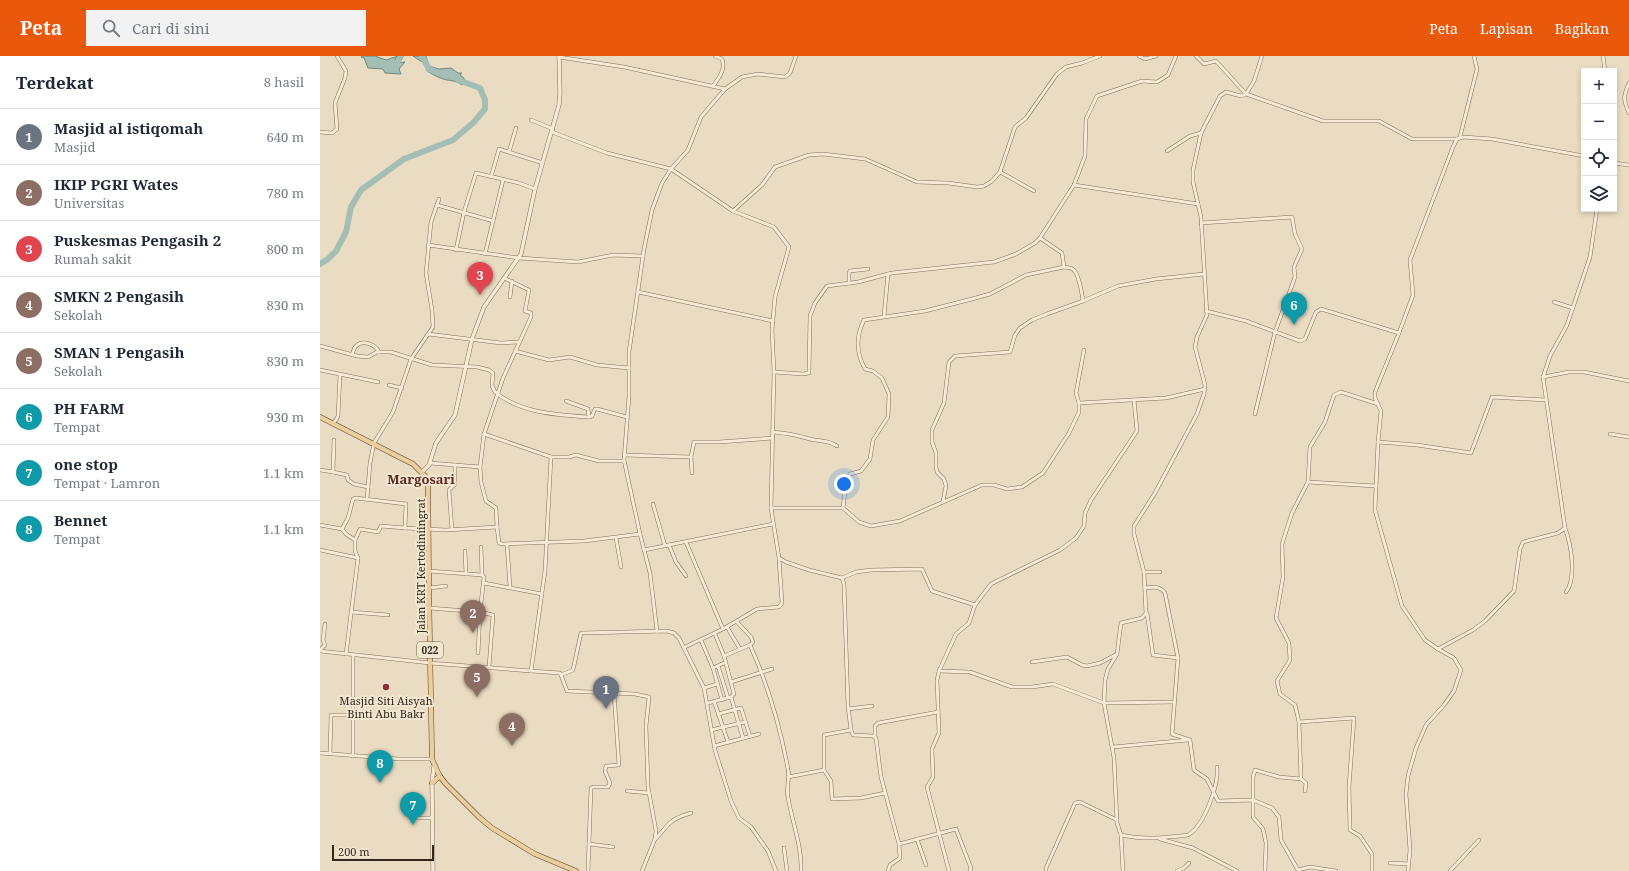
<!DOCTYPE html>
<html lang="id">
<head>
<meta charset="utf-8">
<style>
  :root { --surface:#fff; --page:#f2f2f3; --text:#1f2937; --muted:#747a83; --line:#e0e1e3; --accent:#ea580c }
  body { margin:0; font-family:"Noto Serif",serif; background:var(--page); color:var(--text) }
  .controls { position:absolute; right:12px; top:12px; display:grid; overflow:hidden; border-radius:0px; box-shadow:0 2px 6px #0003 }
  .controls button { width:36px; height:36px; display:grid; place-items:center; padding:0; border:0; border-bottom:1px solid var(--line); background:var(--surface); color:var(--text); font:20px sans-serif }
  .scale { position:absolute; left:12px; bottom:10px; width:102px; box-sizing:border-box; padding-left:4px; border:2px solid #34271e; border-top:0; font-size:11px; line-height:14px; white-space:nowrap; color:#34271e; -webkit-text-stroke:3px #f2e7d1; paint-order:stroke }
  .you { position:absolute; left:524px; top:428px; width:14px; height:14px; margin:-10px; border:3px solid #fff; border-radius:50%; background:#1a73e8; box-shadow:0 0 0 6px #1a73e833 }
  .badge { display:grid; place-items:center; width:26px; height:26px; border-radius:50%; background:var(--accent); color:#fff; font-size:13px; font-weight:700 }
  .pin { position:absolute; translate:-50% -33px; filter:drop-shadow(0 1px 2px #0008) }
  .pin::after { content:''; position:absolute; top:21px; width:14px; height:12px; background:inherit; clip-path:polygon(0 0,100% 0,50% 100%) }
  .list { margin:0; padding:0; list-style:none }
  h2 { display:flex; justify-content:space-between; align-items:center; height:52px; margin:0; padding:0 16px; font-size:17px }
  h2 small { font-size:13px; font-weight:400; color:var(--muted) }
  .list li { display:grid; grid-template-columns:26px 1fr auto; gap:12px; align-items:center; box-sizing:border-box; height:56px; padding:0 16px; border-top:1px solid var(--line) }
  .list b { display:block; font-size:15px; white-space:nowrap }
  .list p { margin:0; font-size:13px; white-space:nowrap; color:var(--muted) }
  .list em { font-size:13px; font-style:normal; color:var(--muted) }
  .icon { flex:none; width:22px; height:22px; fill:none; stroke:currentColor; stroke-width:2; stroke-linecap:round; stroke-linejoin:round }
  .map { position:relative; flex:none; width:1309px; height:815px; overflow:hidden }
  header { display:flex; align-items:center; gap:24px; box-sizing:border-box; height:56px; padding:0 20px; background:var(--accent); color:#fff }
  header strong { font-size:19px }
  nav { display:flex; gap:22px; margin-inline-start:auto; font-size:14px }
  .search { width:280px; height:36px; background:var(--page); display:flex; align-items:center; gap:10px; box-sizing:border-box; padding:0 14px; border-radius:0px; color:var(--muted); font-size:15px }
  main { display:flex }
  aside { flex:1; background:var(--surface) }
  .map>svg:first-child { display:block }
</style>
</head>
<body>
<header>
<strong>Peta</strong>
<div class="search"><svg class="icon" aria-label="search" viewBox="0 0 24 24"><circle cx="10" cy="10" r="6"/><path d="M15 15l6 6"/></svg>Cari di sini</div>
<nav><a>Peta</a><a>Lapisan</a><a>Bagikan</a></nav>
</header>
<main>
<aside>
<h2>Terdekat<small>8 hasil</small></h2>
<ul class="list">
<li><span class="badge" style="background:#6b7280">1</span><div><b>Masjid al istiqomah</b><p>Masjid</p></div><em>640 m</em></li>
<li><span class="badge" style="background:#8d6e63">2</span><div><b>IKIP PGRI Wates</b><p>Universitas</p></div><em>780 m</em></li>
<li><span class="badge" style="background:#e0444e">3</span><div><b>Puskesmas Pengasih 2</b><p>Rumah sakit</p></div><em>800 m</em></li>
<li><span class="badge" style="background:#8d6e63">4</span><div><b>SMKN 2 Pengasih</b><p>Sekolah</p></div><em>830 m</em></li>
<li><span class="badge" style="background:#8d6e63">5</span><div><b>SMAN 1 Pengasih</b><p>Sekolah</p></div><em>830 m</em></li>
<li><span class="badge" style="background:#0f9aa8">6</span><div><b>PH FARM</b><p>Tempat</p></div><em>930 m</em></li>
<li><span class="badge" style="background:#0f9aa8">7</span><div><b>one stop</b><p>Tempat · Lamron</p></div><em>1.1 km</em></li>
<li><span class="badge" style="background:#0f9aa8">8</span><div><b>Bennet</b><p>Tempat</p></div><em>1.1 km</em></li>
</ul>
</aside>
<div class="map">
<svg width="1309" height="815" viewBox="0 0 1309 815">
  <rect width="100%" height="100%" fill="#eadcc2"/>
  <g fill="#a4bdb5" stroke="#6c8a81">
    <polygon points="42,0 55,0 66,4 78,0 75,3 77,7 85,6 79,13 81,18 65,17 63,13 48,12 44,2 41,1"/>
    <path d="M 93,0 L 106,0 L 109,10 L 119,13 L 131,12 L 138,17 L 142,17 L 140,19 L 144,22 L 145,28 L 142,26 L 142,29 C 137,25 133,25 127,24 C 121,23 111,18 106,14 L 108,10 Z"/>
  </g>
  <g fill="none" stroke-linecap="round" stroke-linejoin="round">
    <g stroke="#a4bdb5" stroke-width="6">
      <polyline points="102,0 109,13 114,15"/>
      <polyline points="74,12 81,0"/>
      <polyline points="0,208 8,203 16,195 26,176 31,151 41,134 84,103 133,84 153,67 165,53 165,44 160,32 138,24"/>
    </g>
    <defs>
      <g id="minor">
        <polyline points="819,0 825,3 836,0"/>
        <polyline points="876,0 884,8 896,5 926,38 1003,65 1059,65 1092,83 1137,83"/>
        <polyline points="1283,0 1285,15"/>
        <polyline points="239,1 304,11 405,33 381,61 368,94 351,113 342,127 332,154 324,193 309,296 309,340 304,404 320,478 330,517 337,575"/>
        <path d="M 1309,27 C 1303,41 1303,43 1309,57"/>
        <path d="M 393,30 C 399,22 406,13 402,3 L 395,0"/>
        <polyline points="405,33 422,21 438,18 465,21 470,17 476,0"/>
        <polyline points="211,64 233,73"/>
        <polyline points="0,76 12,77 17,73 15,47 25,22 26,15 17,0"/>
        <polyline points="232,76 287,97 351,113 413,155 454,171 469,191 455,241 452,274 454,316 451,452 459,502 462,547 459,551 437,553 403,573 365,591"/>
        <polyline points="1140,81 1157,13 1154,0"/>
        <polyline points="847,95 870,80 881,77"/>
        <polyline points="189,96 196,72"/>
        <polyline points="1294,107 1309,109"/>
        <polyline points="680,116 714,135"/>
        <polyline points="171,121 179,93 223,107"/>
        <polyline points="754,129 878,148"/>
        <polyline points="117,149 173,165"/>
        <polyline points="1277,153 1270,201 1247,269 1230,300 1223,321 1249,316 1264,316 1309,325"/>
        <polyline points="413,155 442,129 455,111 489,99 503,98 545,103 597,126 628,127 657,131 664,130 672,125 680,116 695,71 706,62 737,18 746,11 762,7 780,0"/>
        <polyline points="881,167 972,161 975,178 982,193 974,211 975,221 955,276 935,358"/>
        <polyline points="720,182 742,197 744,211"/>
        <polyline points="108,189 199,202 243,205 258,206 293,199 323,200"/>
        <polyline points="136,194 144,156 156,117 199,127 215,133"/>
        <polyline points="165,198 183,124"/>
        <polyline points="529,227 529,217 530,215 548,213"/>
        <polyline points="318,236 453,265"/>
        <polyline points="190,241 192,225"/>
        <polyline points="1234,246 1253,252"/>
        <polyline points="886,255 926,265 980,285 985,283 996,256 1001,253 1079,277"/>
        <polyline points="564,260 568,218"/>
        <polyline points="108,278 181,287 198,286"/>
        <path d="M 0,290 L 37,300 L 48,301 L 57,296 L 71,296 L 112,309 L 157,311 L 169,314 L 173,317 L 172,330 L 175,336 C 200,357 237,359 269,361 L 272,360 L 275,353 L 277,353 L 307,361"/>
        <polyline points="195,295 229,304 250,301 277,309 309,312"/>
        <path d="M 32,299 C 33,296 34,292 36,290 C 43,283 56,289 59,296"/>
        <polyline points="0,314 58,326"/>
        <polyline points="454,316 483,318 489,317 490,260 495,247 507,230 538,226 572,217 674,206 696,198 715,187 720,182 754,129 765,100 766,63 777,40 822,25 837,26 848,19 856,0"/>
        <path d="M 1223,321 L 1245,472 C 1251,488 1257,522 1246,536"/>
        <polyline points="69,329 82,332"/>
        <polyline points="246,345 268,353 269,361"/>
        <polyline points="759,347 756,337 764,294"/>
        <polyline points="13,367 16,364 18,360 20,319"/>
        <path d="M 453,376 C 467,377 476,379 490,383 C 501,386 507,383 517,390"/>
        <polyline points="164,378 231,401 249,401 256,399 279,405 304,405"/>
        <polyline points="1290,378 1309,381"/>
        <polyline points="14,384 13,416 27,419 28,424 34,428 48,431"/>
        <polyline points="1058,386 1097,389 1151,397 1172,341 1226,344"/>
        <polyline points="304,399 371,401"/>
        <polyline points="110,407 160,411"/>
        <polyline points="0,414 13,416"/>
        <polyline points="372,417 371,401 374,386 399,386 453,382"/>
        <polyline points="988,426 1056,430"/>
        <polyline points="47,443 50,407 54,387 73,356 91,303 113,271 112,254 106,217 111,166 119,143"/>
        <polyline points="623,445 626,430 624,423 617,416 616,411 616,397 612,386 612,374 624,347 629,306 635,300 690,296 695,279 700,272 712,264 727,258 763,245 798,230 836,223 884,218"/>
        <polyline points="333,448 345,490"/>
        <polyline points="451,452 523,452 539,466 551,470 580,465 662,429 674,429 687,433 702,431 723,417 749,377 759,356 759,347 846,342 885,333"/>
        <path d="M 523,452 L 526,426 L 530,418 L 541,415 L 550,403 L 553,384 L 568,361 L 569,338 L 562,322 L 553,315 L 545,313 C 536,297 536,280 544,264 L 605,255 L 652,243 L 670,238 L 706,219 L 744,211 C 748,212 751,211 754,214 C 759,220 762,238 763,245"/>
        <polyline points="0,469 22,473 28,462 33,443 36,442 86,448 85,472 126,474 177,471 179,487 182,488 264,485 320,478"/>
        <polyline points="177,471 176,452 166,445 161,426 160,411 164,378 183,322 211,261 211,257 205,255 209,234 184,222"/>
        <polyline points="22,473 26,478 35,484 35,495 38,502 26,598"/>
        <polyline points="132,474 129,434 135,428 135,409"/>
        <polyline points="296,482 301,511"/>
        <polyline points="35,484 40,473 58,476 61,470 85,472"/>
        <polyline points="366,486 403,573"/>
        <polyline points="187,488 190,531"/>
        <polyline points="349,489 356,506 366,520"/>
        <polyline points="161,491 162,519"/>
        <polyline points="0,494 38,502"/>
        <polyline points="324,494 453,468"/>
        <polyline points="145,495 146,518"/>
        <polyline points="459,502 466,506 489,514 522,522 536,516 551,514 602,513 612,535 655,549"/>
        <polyline points="109,515 162,519 164,521 160,556 158,597"/>
        <polyline points="824,516 840,516"/>
        <polyline points="522,522 524,528 528,650 531,674 533,679 553,680 556,682 561,721 579,788 580,802 570,809 568,815"/>
        <polyline points="164,527 222,538"/>
        <polyline points="109,532 126,530"/>
        <path d="M 825,532 C 833,531 840,530 845,537 L 858,602 L 852,678 L 870,684 L 874,714 L 887,723 L 898,745 L 933,744 L 933,761 L 943,773 L 946,787 L 945,815"/>
        <polyline points="109,552 160,556 173,559 169,611"/>
        <polyline points="31,556 68,559"/>
        <polyline points="827,557 833,599 858,602"/>
        <polyline points="407,571 420,593"/>
        <polyline points="381,584 393,612 402,644"/>
        <path d="M 430,589 C 448,629 460,670 468,713 C 470,722 466,731 468,741 C 472,766 482,789 481,815"/>
        <polyline points="1118,593 1153,574 1165,565 1194,535 1200,493 1203,486 1238,477 1245,472"/>
        <polyline points="0,594 5,589 3,584 5,568"/>
        <polyline points="0,595 110,607 211,615 225,515 231,401"/>
        <polyline points="404,600 430,589 433,586 431,581 417,566"/>
        <polyline points="712,606 747,601 762,609 767,610 780,607 797,598"/>
        <polyline points="398,610 408,642"/>
        <polyline points="393,612 406,606"/>
        <polyline points="211,615 240,617 241,619 253,614 261,577 347,575 354,577 359,582 384,632 395,694 411,745 419,762 431,771 448,795 456,815"/>
        <polyline points="619,615 650,616 692,631 712,631 733,628 784,647 854,646"/>
        <polyline points="241,619 247,635 315,638 329,641 326,670 328,731 336,775 335,783 322,815"/>
        <polyline points="411,626 452,613"/>
        <polyline points="384,632 397,628"/>
        <polyline points="411,641 423,682"/>
        <polyline points="394,645 408,686"/>
        <polyline points="388,647 411,641 414,638 404,600 395,578"/>
        <polyline points="528,653 552,650"/>
        <polyline points="398,658 421,652 430,680"/>
        <polyline points="979,666 975,649 960,638 957,625 970,604 969,587 956,562 963,521 962,488 972,457 988,426 990,391 1005,366 1014,339 1021,336 1058,348"/>
        <polyline points="391,674 425,666"/>
        <polyline points="555,681 555,670 558,667 618,656"/>
        <polyline points="394,690 439,678"/>
        <polyline points="793,691 868,684"/>
        <polyline points="0,697 79,703 112,703"/>
        <polyline points="10,698 11,659 32,659"/>
        <polyline points="33,700 33,599"/>
        <polyline points="504,714 504,679 531,674"/>
        <polyline points="468,721 504,714 511,725 512,743 541,742 565,737"/>
        <polyline points="981,723 979,666 1034,662 1029,731 1030,774 1040,780 1052,798 1052,815"/>
        <polyline points="307,735 329,737"/>
        <polyline points="985,735 986,727 981,723 959,721 935,714 933,721 933,744 952,752 959,761 961,784 978,814 990,811 1016,815"/>
        <polyline points="91,762 112,762"/>
        <path d="M 801,779 C 823,784 845,782 868,779 C 884,770 899,729 897,711"/>
        <path d="M 335,783 C 341,778 345,771 351,766 C 357,761 364,759 371,757"/>
        <polyline points="597,783 606,809"/>
        <polyline points="840,783 873,792 917,815"/>
        <polyline points="269,788 293,791"/>
        <polyline points="579,788 636,773 651,812 650,815"/>
        <polyline points="464,792 467,815"/>
        <polyline points="1070,807 1089,808"/>
        <polyline points="268,815 271,732 273,731 288,731 290,727 285,715 286,710 299,709 294,637"/>
        <polyline points="629,815 607,731 613,721 612,693 619,677 617,624 619,615 636,578 649,567 655,549 671,528 740,494 756,482 764,470 765,457 771,444 817,375 814,344"/>
        <polyline points="726,815 726,812 755,747 760,746 797,764"/>
        <polyline points="803,815 801,779 797,767 794,702 784,647 785,624 788,613 797,598 801,567 822,562 826,557 824,516 814,478 814,470 835,437 877,358 884,338 885,329 875,291 877,281 887,259 881,161 873,126 873,114 881,77 900,40 906,36 921,40 926,38 934,25 942,0"/>
        <polyline points="857,815 864,812 869,807"/>
        <polyline points="1088,815 1090,794 1086,738 1088,720 1096,692 1106,669 1124,649 1134,635 1141,614 1134,602 1118,593 1105,584 1082,550 1055,454 1058,386 1061,355 1055,342 1055,336 1079,277 1093,239 1090,204 1133,91 1137,83 1143,81 1172,83 1264,100"/>
        <polyline points="1130,815 1159,784"/>
      </g>
      <g id="tertiary">
        <polyline points="102,416 109,409 116,387 135,359 152,283 164,251 201,198 215,133 239,49 240,37 239,0"/>
        <polyline points="113,815 112,727 114,710"/>
      </g>
      <g id="primary">
        <polyline points="0,361 93,408 105,420 108,430 109,542 112,703 119,719 125,727 160,762 172,772 215,798 256,815"/>
        <polyline points="112,727 120,720"/>
      </g>
    </defs>
    <use href="#minor" stroke="#836e5b" stroke-width="4"/>
    <use href="#tertiary" stroke="#836e5b" stroke-width="4.5"/>
    <use href="#primary" stroke="#513d2f" stroke-width="5.5"/>
    <use href="#minor" stroke="#f6ead5" stroke-width="3"/>
    <use href="#tertiary" stroke="#f6ead5" stroke-width="3.5"/>
    <use href="#primary" stroke="#ebce9c" stroke-width="4.5"/>
  </g>
  <circle fill="#8d2f35" stroke="#f2e7d1" stroke-width="1.5" cx="66" cy="631" r="4"/>
  <g text-anchor="middle" dominant-baseline="central" stroke-width="4" stroke-linejoin="round" paint-order="stroke">
    <rect fill="#f2e7d1" stroke="#6d6154" stroke-width="1" x="97" y="586" width="26" height="16" rx="3"/>
    <g font-size="10" font-weight="bold" fill="#34271e">
      <text x="110" y="594">022</text>
    </g>
    <g font-size="11" fill="#34271e" stroke="#f2e7d1">
      <text transform="translate(100 510) rotate(-90)">Jalan KRT Kertodiniingrat</text>
    </g>
    <g font-size="11" fill="#34271e" stroke="#f2e7d1">
      <text x="66" y="644">Masjid Siti Aisyah<tspan x="66" dy="13">Binti Abu Bakr</tspan></text>
    </g>
    <g font-size="13" font-weight="bold" fill="#5d2a21" stroke="#f2e7d1">
      <text x="101" y="423">Margosari</text>
    </g>
  </g>
</svg>
<div class="controls">
<button>+</button>
<button>−</button>
<button><svg class="icon" aria-label="locate" viewBox="0 0 24 24"><circle cx="12" cy="12" r="6"/><path d="M12 2v4M12 18v4M2 12h4M18 12h4"/></svg></button>
<button><svg class="icon" aria-label="layers" viewBox="0 0 24 24"><path d="M12 4l9 5-9 5-9-5zM3 14l9 5 9-5"/></svg></button>
</div>
<div class="scale">200 m</div>
<div class="you"></div>
<div class="pin badge" style="left:286px;top:653px;background:#6b7280">1</div>
<div class="pin badge" style="left:153px;top:577px;background:#8d6e63">2</div>
<div class="pin badge" style="left:160px;top:239px;background:#e0444e">3</div>
<div class="pin badge" style="left:192px;top:690px;background:#8d6e63">4</div>
<div class="pin badge" style="left:157px;top:641px;background:#8d6e63">5</div>
<div class="pin badge" style="left:974px;top:269px;background:#0f9aa8">6</div>
<div class="pin badge" style="left:93px;top:769px;background:#0f9aa8">7</div>
<div class="pin badge" style="left:60px;top:727px;background:#0f9aa8">8</div>
</div>
</main>
</body>
</html>
